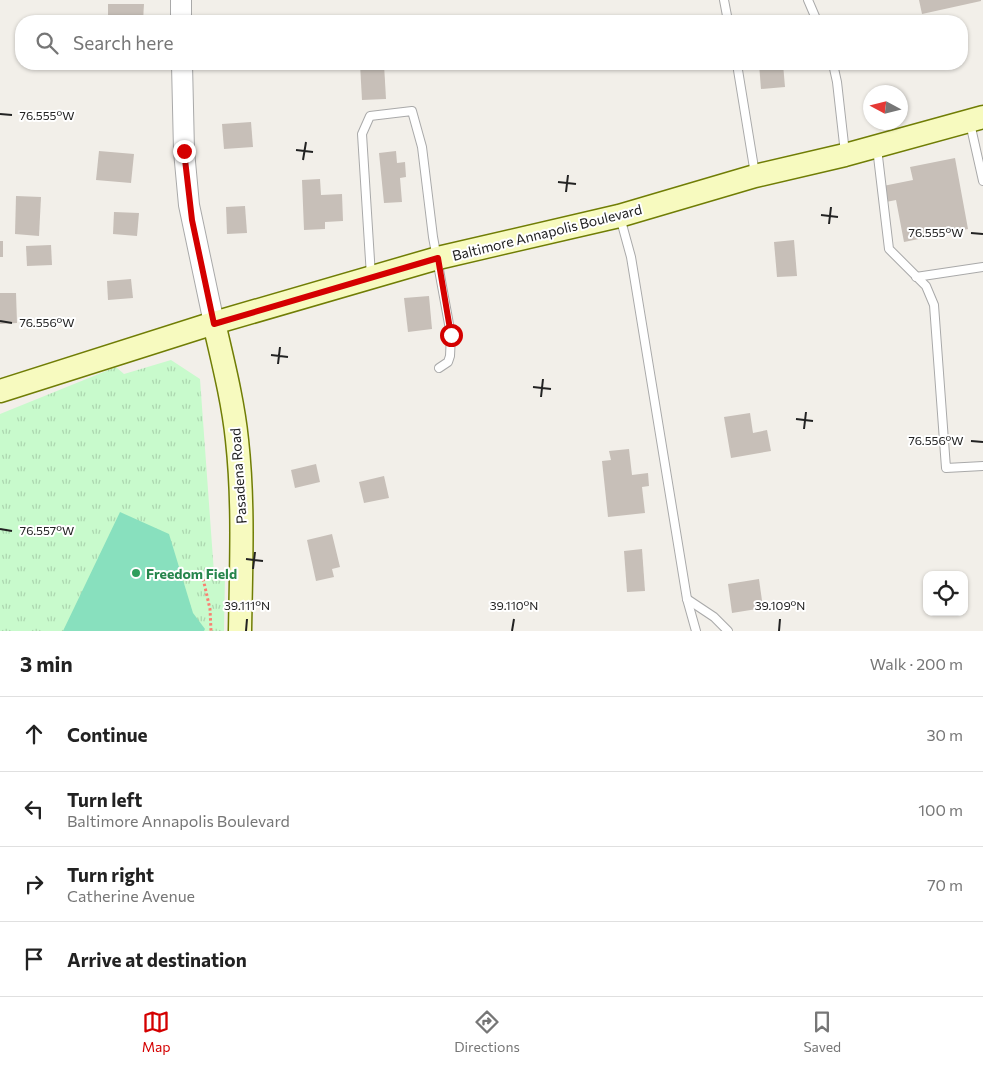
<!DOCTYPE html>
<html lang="en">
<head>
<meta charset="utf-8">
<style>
  :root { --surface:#fff; --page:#f6f6f6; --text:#222; --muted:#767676; --line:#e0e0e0; --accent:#d40000 }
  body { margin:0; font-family:Commissioner,sans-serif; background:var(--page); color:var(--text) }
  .controls { position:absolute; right:15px; bottom:15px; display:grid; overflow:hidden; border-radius:10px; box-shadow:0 1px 4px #0004 }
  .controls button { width:45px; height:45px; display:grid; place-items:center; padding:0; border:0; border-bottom:1px solid var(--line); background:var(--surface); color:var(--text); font:25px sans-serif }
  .compass { position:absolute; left:863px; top:85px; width:45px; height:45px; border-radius:50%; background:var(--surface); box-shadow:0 1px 4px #0004; rotate:277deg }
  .stop { position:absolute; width:15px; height:15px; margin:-11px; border:4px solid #d40000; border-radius:50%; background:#fff }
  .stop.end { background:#d40000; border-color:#fff; box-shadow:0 1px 5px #0008 }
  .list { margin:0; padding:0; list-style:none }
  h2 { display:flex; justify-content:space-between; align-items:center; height:65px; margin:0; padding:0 20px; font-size:21px }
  h2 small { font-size:16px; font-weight:400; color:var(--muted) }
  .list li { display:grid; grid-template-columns:32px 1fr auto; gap:15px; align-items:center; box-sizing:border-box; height:75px; padding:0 20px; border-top:1px solid var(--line) }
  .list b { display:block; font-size:19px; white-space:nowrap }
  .list p { margin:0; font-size:16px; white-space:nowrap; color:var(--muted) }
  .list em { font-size:16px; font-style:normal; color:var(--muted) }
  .icon { flex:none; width:28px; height:28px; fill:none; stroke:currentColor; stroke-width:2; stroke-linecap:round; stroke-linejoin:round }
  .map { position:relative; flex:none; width:983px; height:631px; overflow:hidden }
  .search { position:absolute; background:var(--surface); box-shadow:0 1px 4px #0004; left:15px; right:15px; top:15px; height:55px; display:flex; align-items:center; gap:12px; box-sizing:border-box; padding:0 18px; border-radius:20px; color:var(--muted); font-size:19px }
  .sheet { height:365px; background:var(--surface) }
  nav { display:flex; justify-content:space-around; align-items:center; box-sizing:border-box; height:70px; border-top:1px solid var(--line); background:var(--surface); font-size:14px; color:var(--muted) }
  nav a { display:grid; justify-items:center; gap:2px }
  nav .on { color:var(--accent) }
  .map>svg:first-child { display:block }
</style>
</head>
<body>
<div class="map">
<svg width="983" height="631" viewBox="0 0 983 631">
  <defs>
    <pattern id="park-tufts" width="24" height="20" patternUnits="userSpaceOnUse" patternTransform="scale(1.25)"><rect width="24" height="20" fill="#c8facc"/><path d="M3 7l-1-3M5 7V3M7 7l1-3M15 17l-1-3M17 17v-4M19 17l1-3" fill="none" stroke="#acd6af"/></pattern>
  </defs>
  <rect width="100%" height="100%" fill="#f2efe9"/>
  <polygon fill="url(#park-tufts)" points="171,360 200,379 214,573 225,574 224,631 0,631 0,414 116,367 124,374"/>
  <polygon fill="#88e0be" points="120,512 169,534 193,613 205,629 204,631 63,631"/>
  <g fill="#c7bfb8">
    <polygon points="919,0 981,0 981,1 922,14"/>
    <polygon points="108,4 144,4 143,21 108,21"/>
    <polygon points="360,64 384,64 386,99 362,100"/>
    <polygon points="759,64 783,64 785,87 761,89"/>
    <polygon points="251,122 253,147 224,149 222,124"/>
    <polygon points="99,151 134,154 131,183 96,180"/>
    <polygon points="396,151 397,163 405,162 406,177 400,178 402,202 384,203 379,153"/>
    <polygon points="955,158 968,229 904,242 896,200 886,202 883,186 913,180 910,167"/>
    <polygon points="320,179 321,195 342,194 343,221 325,222 325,229 304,230 302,180"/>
    <polygon points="16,196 41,197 39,236 15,234"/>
    <polygon points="245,206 247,233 227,234 226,207"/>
    <polygon points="114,212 139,213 137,236 113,234"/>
    <polygon points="794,240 797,276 777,277 774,242"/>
    <rect x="0" y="241" width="3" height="16"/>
    <polygon points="51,245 52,265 27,266 26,246"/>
    <polygon points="131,279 133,298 108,300 107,281"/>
    <polygon points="0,293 16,293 17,323 0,324"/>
    <polygon points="429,296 432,329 408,332 404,298"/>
    <polygon points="750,413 753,433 767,430 771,451 731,458 724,417"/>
    <polygon points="629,449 632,475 648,473 649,486 642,487 645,513 608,517 602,461 611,460 609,451"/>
    <polygon points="316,464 320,482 295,488 291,470"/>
    <polygon points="384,476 389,498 364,503 359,482"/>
    <polygon points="332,534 340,567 332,569 334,577 316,581 307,540"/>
    <polygon points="642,549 645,591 627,592 624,551"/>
    <polygon points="759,579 763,608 732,613 728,584"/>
  </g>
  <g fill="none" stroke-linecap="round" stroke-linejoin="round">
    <defs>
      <g id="service">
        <polyline points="724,0 728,21"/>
        <polyline points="808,0 817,21"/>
        <polyline points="737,64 755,174"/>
        <polyline points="833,64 837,82 845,153"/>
        <polyline points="970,123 983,181"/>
        <polyline points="877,148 889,249 926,286 934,305 946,468 983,466"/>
        <polyline points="620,217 631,257 687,599 696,631"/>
        <polyline points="371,276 362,134 370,116 412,111 422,147 433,237 451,335 450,356 448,362 439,368"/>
        <polyline points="916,277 983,267"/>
        <polyline points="687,599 714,617 728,631"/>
      </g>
      <g id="tertiary">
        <polyline points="181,0 181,21"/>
        <polyline points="182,64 184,151 189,205 214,323"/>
      </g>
      <g id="secondary">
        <path d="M 214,323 C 223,362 233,401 237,440 C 244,503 241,567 240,631"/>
        <polyline points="0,391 214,323 438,258 619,216 755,176 845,155 983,117"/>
      </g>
    </defs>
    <use href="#service" stroke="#a9a9a9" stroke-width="10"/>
    <use href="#tertiary" stroke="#a9a9a9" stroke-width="22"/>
    <use href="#secondary" stroke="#707d05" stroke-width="25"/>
    <polyline stroke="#fa8072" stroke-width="3" stroke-dasharray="2.5 2.5" stroke-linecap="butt" points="202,574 210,609 211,631"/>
    <use href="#service" stroke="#fff" stroke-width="8"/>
    <use href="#tertiary" stroke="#fff" stroke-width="20"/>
    <use href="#secondary" stroke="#f7fabf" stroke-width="22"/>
  </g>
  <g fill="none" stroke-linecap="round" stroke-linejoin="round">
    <polyline stroke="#d40000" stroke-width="6" points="184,151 192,220 214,324 438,258 451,335"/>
  </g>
  <path fill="none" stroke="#222" stroke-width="2" d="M 0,114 L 12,115M 296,150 L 313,152M 303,160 L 306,142M 558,182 L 576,184M 566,192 L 568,175M 821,215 L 838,217M 829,224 L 831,207M 971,233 L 983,234M 0,321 L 12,323M 271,355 L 288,357M 278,364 L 280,347M 533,387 L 551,389M 541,397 L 543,379M 796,419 L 813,421M 804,429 L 806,412M 971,441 L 983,442M 0,529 L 12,531M 246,559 L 263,561M 253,569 L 255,552M 246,631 L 247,619M 512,631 L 514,619M 779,631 L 780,619"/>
  <circle fill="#2e9e5b" stroke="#fff" stroke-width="2" cx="136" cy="573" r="5"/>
  <g text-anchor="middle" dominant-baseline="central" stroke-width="4" stroke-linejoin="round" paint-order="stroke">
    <g font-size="14" fill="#222" stroke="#fff">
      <text transform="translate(547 232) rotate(-14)">Baltimore Annapolis Boulevard</text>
      <text transform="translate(238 476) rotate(-94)">Pasadena Road</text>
    </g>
    <g font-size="14" font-weight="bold" fill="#27864d" stroke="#fff" text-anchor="start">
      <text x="146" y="573">Freedom Field</text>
    </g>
  </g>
  <g font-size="12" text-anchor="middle" fill="#222" stroke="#fff" stroke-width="4" stroke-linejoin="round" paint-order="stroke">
    <text x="47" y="120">76.555°W</text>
    <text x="936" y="237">76.555°W</text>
    <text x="47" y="327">76.556°W</text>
    <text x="936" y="445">76.556°W</text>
    <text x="47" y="535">76.557°W</text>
    <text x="247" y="610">39.111°N</text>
    <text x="514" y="610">39.110°N</text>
    <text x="780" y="610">39.109°N</text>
  </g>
</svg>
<div class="controls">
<button><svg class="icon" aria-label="locate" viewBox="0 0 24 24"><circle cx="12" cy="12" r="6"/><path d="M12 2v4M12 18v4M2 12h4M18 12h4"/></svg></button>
</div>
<svg class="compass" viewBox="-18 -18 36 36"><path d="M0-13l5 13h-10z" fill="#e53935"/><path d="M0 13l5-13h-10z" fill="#767676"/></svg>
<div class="stop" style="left:451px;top:335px"></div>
<div class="stop end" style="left:184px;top:151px"></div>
<div class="search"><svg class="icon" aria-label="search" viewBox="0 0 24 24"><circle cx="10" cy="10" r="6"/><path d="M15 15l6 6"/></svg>Search here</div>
</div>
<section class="sheet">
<h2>3 min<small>Walk · 200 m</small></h2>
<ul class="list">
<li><svg class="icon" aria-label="ahead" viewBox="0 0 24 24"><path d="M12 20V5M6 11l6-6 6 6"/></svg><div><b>Continue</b></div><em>30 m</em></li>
<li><svg class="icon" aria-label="left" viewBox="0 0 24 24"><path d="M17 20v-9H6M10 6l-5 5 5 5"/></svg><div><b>Turn left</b><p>Baltimore Annapolis Boulevard</p></div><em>100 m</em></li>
<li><svg class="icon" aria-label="right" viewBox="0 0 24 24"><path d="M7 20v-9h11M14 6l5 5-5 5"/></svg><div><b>Turn right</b><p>Catherine Avenue</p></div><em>70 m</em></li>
<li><svg class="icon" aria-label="arrive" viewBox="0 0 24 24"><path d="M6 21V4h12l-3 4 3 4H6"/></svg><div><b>Arrive at destination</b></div></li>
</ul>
</section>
<nav>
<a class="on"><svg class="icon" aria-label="map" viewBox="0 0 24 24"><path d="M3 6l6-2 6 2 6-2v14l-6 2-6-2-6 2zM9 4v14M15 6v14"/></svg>Map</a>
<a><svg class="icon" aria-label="directions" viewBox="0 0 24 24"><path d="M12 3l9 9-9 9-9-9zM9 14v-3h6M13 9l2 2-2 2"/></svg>Directions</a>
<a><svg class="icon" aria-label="saved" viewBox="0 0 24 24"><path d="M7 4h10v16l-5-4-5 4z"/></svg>Saved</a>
</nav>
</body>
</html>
